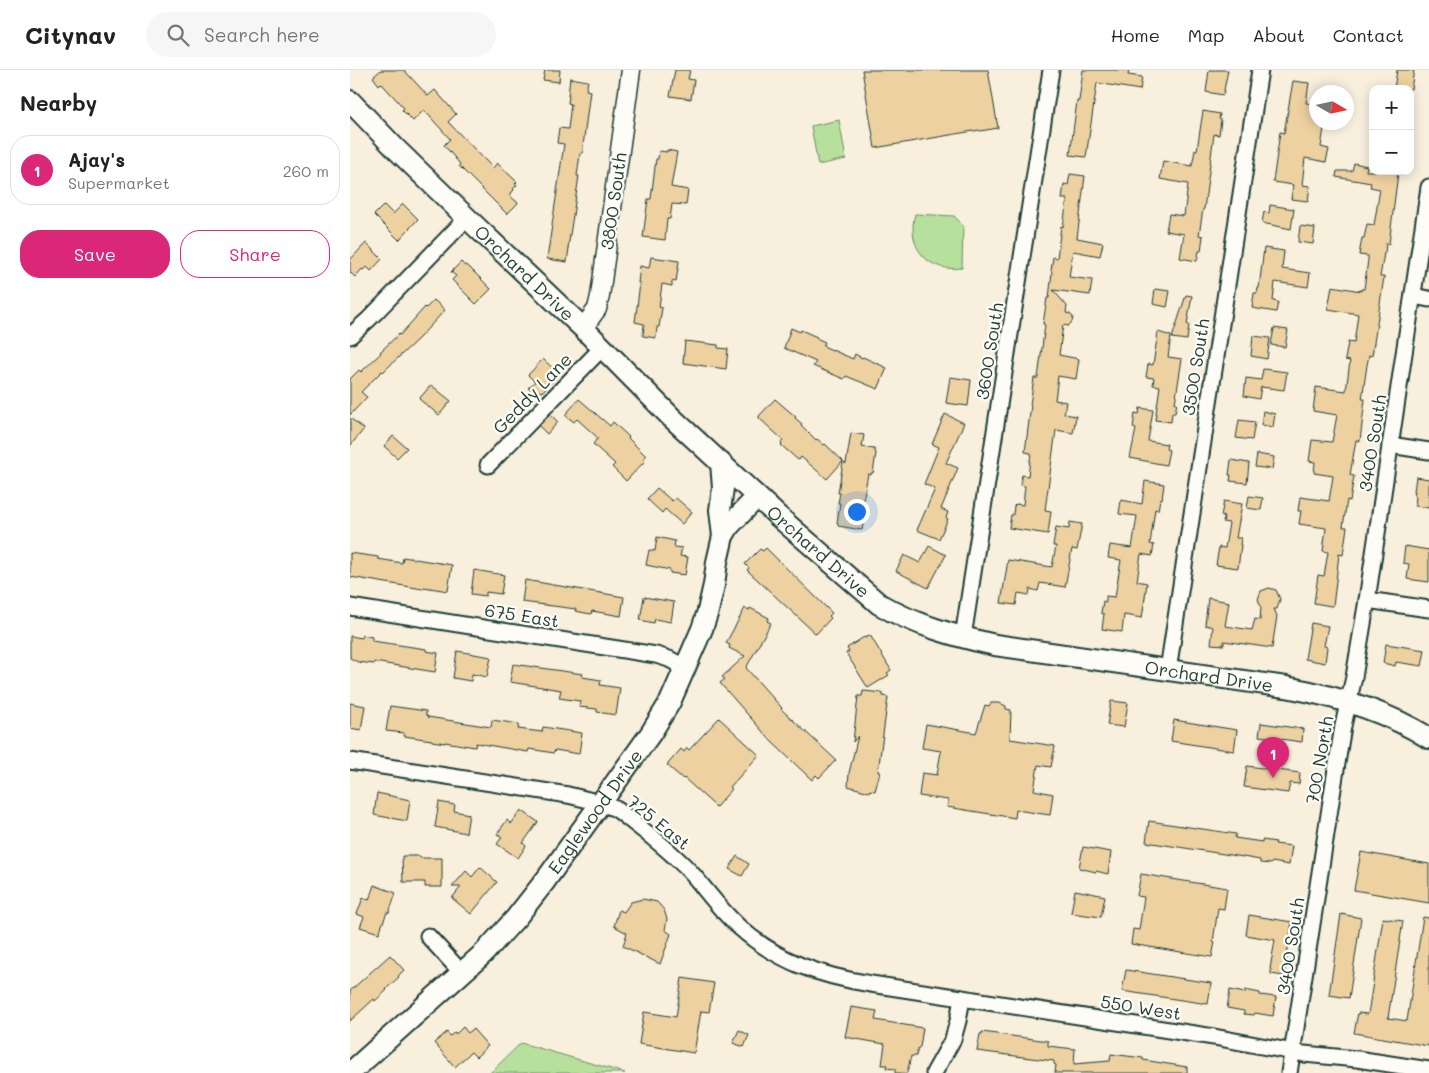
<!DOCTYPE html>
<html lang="en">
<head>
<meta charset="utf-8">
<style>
  :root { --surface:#fff; --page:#f6f6f6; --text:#222; --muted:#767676; --line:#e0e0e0; --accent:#db2777 }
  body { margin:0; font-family:Mali,sans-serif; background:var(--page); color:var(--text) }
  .controls { position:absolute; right:15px; top:15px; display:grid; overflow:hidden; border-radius:10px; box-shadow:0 2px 12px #0003 }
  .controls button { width:45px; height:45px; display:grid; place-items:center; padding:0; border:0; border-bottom:1px solid var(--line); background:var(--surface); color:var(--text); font:25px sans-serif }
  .compass { position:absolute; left:959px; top:15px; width:45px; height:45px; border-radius:50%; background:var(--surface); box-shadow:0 2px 12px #0003; rotate:99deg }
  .you { position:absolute; left:506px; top:441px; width:18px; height:18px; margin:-12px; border:4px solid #fff; border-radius:50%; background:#1a73e8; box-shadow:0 0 0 8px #1a73e833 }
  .badge { display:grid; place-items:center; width:32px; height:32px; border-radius:50%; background:var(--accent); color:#fff; font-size:16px; font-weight:700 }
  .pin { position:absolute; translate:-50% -41px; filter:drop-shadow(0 1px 2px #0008) }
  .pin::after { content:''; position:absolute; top:26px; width:18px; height:15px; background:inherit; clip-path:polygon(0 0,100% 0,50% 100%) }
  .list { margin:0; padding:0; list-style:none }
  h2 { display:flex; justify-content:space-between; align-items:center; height:65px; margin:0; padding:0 20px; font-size:21px }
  h2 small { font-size:16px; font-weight:400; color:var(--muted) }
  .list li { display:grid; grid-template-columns:32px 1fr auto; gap:15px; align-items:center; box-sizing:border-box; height:70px; margin:0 10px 10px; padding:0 10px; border:1px solid var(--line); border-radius:20px }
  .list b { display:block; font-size:19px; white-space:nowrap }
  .list p { margin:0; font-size:16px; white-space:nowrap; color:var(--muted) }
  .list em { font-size:16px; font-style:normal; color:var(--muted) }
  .actions { display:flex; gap:10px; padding:15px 20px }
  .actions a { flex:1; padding:11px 0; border:1px solid var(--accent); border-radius:20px; text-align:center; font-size:18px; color:var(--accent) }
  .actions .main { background:var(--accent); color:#fff }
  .icon { flex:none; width:28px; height:28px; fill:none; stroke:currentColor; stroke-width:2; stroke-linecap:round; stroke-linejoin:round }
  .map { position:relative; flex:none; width:1079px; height:1003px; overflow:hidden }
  header { display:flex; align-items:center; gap:30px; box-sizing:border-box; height:70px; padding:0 25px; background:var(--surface); border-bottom:1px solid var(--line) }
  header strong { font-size:24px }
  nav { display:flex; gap:28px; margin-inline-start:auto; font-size:18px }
  .search { width:350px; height:45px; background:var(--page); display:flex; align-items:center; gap:12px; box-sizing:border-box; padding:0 18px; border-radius:28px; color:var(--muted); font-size:19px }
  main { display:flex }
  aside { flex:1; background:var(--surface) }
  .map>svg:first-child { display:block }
</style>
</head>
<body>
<header>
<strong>Citynav</strong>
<div class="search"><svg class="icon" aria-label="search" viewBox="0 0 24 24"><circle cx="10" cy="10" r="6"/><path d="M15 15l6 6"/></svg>Search here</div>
<nav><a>Home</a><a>Map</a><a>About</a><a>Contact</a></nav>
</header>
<main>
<aside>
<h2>Nearby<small></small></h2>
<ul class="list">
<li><span class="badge">1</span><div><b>Ajay's</b><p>Supermarket</p></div><em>260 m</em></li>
</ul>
<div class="actions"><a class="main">Save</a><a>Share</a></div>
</aside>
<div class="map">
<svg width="1079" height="1003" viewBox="0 0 1079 1003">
  <rect width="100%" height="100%" fill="#f8efdd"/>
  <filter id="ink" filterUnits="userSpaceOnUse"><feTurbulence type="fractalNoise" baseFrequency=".02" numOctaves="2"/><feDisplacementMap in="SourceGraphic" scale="10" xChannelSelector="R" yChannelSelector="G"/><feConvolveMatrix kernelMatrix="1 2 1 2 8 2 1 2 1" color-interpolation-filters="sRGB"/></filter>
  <g filter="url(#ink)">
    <g fill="#b7e09c" stroke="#6b8e68">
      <polygon points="489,50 496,89 468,95 461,56"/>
      <path d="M 565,144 L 604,146 L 613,155 L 612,198 C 578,203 556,177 565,144 Z"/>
      <polygon points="171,973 275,1003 140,1003"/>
    </g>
    <g fill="#eed1a1" stroke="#1f3d34">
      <polygon points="31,0 54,0 78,26 85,20 106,44 98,52 143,98 147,93 167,112 165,114 167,115 163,119 164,120 159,125 168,133 157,144 109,96 110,94 94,75 100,69 74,40 63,51 52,40 54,38 31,13 29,15 23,7"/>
      <polygon points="195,0 210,0 209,12 193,10"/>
      <polygon points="325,0 340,0 338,9 344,10 341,29 320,26"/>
      <polygon points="512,0 638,0 648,58 630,61 629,60 525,78"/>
      <polygon points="733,0 779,0 778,5 792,7 790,20 747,13 736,87 720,85 727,31 729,31"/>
      <polygon points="859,0 878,0 873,25 856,22"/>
      <polygon points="1047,0 1064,0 1061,19 1044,19"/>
      <polygon points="220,8 238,11 236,20 240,21 232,84 230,84 227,106 229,106 218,178 219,178 217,192 197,189 214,74 207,73 209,58 218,59 221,34 218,33 219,26 218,26"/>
      <polygon points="943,11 959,13 956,33 966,34 966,52 975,52 971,77 979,79 976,92 955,88 952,115 960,116 958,131 941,129 943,115 923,112 930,62 934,63"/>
      <polygon points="853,41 870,44 869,49 871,50 869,65 864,64 854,139 853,139 849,165 853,166 851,181 849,181 847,191 830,188 834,164 816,161 819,144 834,146 838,114 810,109 813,91 842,96 845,80 847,80"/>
      <polygon points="317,80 327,82 321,117 338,120 336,135 322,134 320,149 317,149 315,170 293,167 298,129 301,129 306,89 308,89 309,81 317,82"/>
      <polygon points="1004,93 1017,96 1016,101 1037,101 1048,103 1039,174 1036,173 1035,183 1034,183 1030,207 1034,207 1022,286 1019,285 1017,295 1012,329 1015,329 1010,371 1006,370 1000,405 1004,406 1000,431 997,430 993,457 997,457 993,485 989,484 985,520 983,536 981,536 964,533 968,505 974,506 978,482 973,481 976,458 949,454 951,441 948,441 950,427 979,431 983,406 964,403 965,392 959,391 962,370 982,372 987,345 963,341 966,317 996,321 1000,291 995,290 998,272 1004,273 1008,244 978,239 982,216 1011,221 1011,219 1014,219 1018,190 1018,186 1009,185 1012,168 1014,168 1017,154 1024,155 1030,119 1020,117 1021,113 986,107 987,101 1002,101"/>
      <polygon points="720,104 735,106 727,168 753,173 750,186 723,181 719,207 742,210 740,225 703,220 717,236 716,243 720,244 723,247 722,252 718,256 713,255 709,285 729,289 726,309 708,306 705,330 716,332 714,344 726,346 723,363 706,360 695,440 701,441 698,464 659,458 661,445 663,445 664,436 666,434 673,435 675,416 670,415 672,405 678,406 681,383 675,382 681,335 680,335 684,308 688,308 695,255 693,254 697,228 699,228 702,202 701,201 703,187 707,188 711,156 713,157 717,129 712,129 714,114 718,115"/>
      <polygon points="53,134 68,149 49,170 24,145 34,135 43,144"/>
      <polygon points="920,135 944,139 941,159 912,153 914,142 919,143"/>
      <polygon points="950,156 965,158 963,174 948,172"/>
      <polygon points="16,173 32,189 21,201 17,197 13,200 12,199 5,207 0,202 0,190"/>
      <polygon points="914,178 934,181 932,199 960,203 958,217 925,212 923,231 928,232 926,242 902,238 904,223 907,223 908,218 909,218"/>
      <polygon points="301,187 329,191 326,212 322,211 322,216 312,214 309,237 312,238 309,257 307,257 306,268 293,266 294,254 285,252 290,213 288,213 290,196 299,198"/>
      <polygon points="111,192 115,196 117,195 141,219 126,234 102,210 106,206 101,202"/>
      <polygon points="805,219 820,221 817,237 803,234"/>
      <polygon points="836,225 842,226 837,254 839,255 837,270 822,268"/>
      <polygon points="84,230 95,240 69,268 33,302 32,301 11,322 17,327 0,345 0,309 9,300 11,302 31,283 30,282 49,264 50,265 75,237 76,238"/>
      <polygon points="441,258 450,262 451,260 467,267 466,268 475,272 473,276 503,289 505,284 512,288 513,287 537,298 528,319 496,306 494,309 482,304 463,296 466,292 434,278"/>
      <polygon points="924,258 938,260 935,277 921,275"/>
      <polygon points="808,262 821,266 818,287 832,289 825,333 827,333 825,343 822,343 821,352 805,350 810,316 803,315 804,308 796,307 798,294 803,295"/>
      <polygon points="903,266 920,268 917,289 901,286"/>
      <polygon points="335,271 368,275 368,278 378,279 376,299 333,293"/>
      <polygon points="193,289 209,304 192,322 190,321 186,325 178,318 185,312 178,305"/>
      <polygon points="913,299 937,302 934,320 911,317 909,329 894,326 896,308 911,310"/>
      <polygon points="600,307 621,310 618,336 596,333"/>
      <polygon points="81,315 101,331 89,345 69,329"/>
      <polygon points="229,329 260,356 263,352 279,367 278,368 296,386 293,389 295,391 276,411 262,397 265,394 243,374 248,368 227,349 224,352 215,345"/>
      <polygon points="425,329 446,347 445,348 452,354 451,355 466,370 467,369 474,375 475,374 493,391 477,409 451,387 449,390 447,389 431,375 432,374 431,373 433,370 409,348 409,346"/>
      <polygon points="790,338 803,340 798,371 817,374 816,379 819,380 816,395 780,388 786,359 783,358 785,343 789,344"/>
      <polygon points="913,341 925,344 923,357 911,355"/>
      <polygon points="200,344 208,352 197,364 189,356"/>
      <polygon points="595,344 614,353 596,393 608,398 591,439 598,442 596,448 598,449 589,469 567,460 585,419 574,414 589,377 582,374"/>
      <polygon points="0,348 14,359 0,376"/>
      <polygon points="889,350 905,352 902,370 886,368"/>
      <polygon points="501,363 514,365 512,377 524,379 526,383 523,403 521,403 521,405 518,404 512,436 515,436 515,438 516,439 512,460 488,456 488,453 487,453 490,433 488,433 490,423 488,423 493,392 496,394"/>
      <polygon points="43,366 57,378 47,388 34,376"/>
      <polygon points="907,384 924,387 922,399 905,397"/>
      <polygon points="881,390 899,393 897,413 880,411 881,405 879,405"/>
      <polygon points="1066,407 1079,409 1079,438 1065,436 1066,427 1064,426 1065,421 1064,421"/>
      <polygon points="795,411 814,414 812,429 810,429 808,440 805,439 800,474 804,475 802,486 791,484 787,511 797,513 792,548 774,545 772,562 752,559 754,544 751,543 753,531 756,532 756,526 765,527 771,490 758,488 760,475 782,478 787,446 769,444 771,430 792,434"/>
      <polygon points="307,418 322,431 326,428 342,442 332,454 315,439 312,443 297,429"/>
      <polygon points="899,426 913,428 911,440 897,438"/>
      <polygon points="874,431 892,434 886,468 891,468 890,475 891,475 888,498 866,495 869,477 875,478 879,453 873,452 874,447 871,446"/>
      <polygon points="720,452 732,454 727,480 722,479 715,517 690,513 688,521 680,519 679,525 668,523 666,535 651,533 658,490 702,497 706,476 703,476 706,457 719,459"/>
      <polygon points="307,467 325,471 324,477 332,478 330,486 338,487 335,505 320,503 320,500 296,495 299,480 305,481"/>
      <polygon points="579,476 596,485 578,518 546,501 554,485 570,493"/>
      <polygon points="1055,476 1079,480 1079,512 1057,509 1059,494 1053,493"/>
      <polygon points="416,478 482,543 479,546 481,548 466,564 397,500 399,498 395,494 410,479 413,481"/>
      <polygon points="0,483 28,487 28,489 52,493 53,487 102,495 98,521 74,517 73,519 0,507"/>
      <polygon points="124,500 154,505 151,524 136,522 136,526 121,524"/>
      <polygon points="175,510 274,527 271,546 242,541 241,544 225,541 226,539 172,532"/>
      <polygon points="919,518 926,520 930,529 927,539 924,539 927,546 922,578 874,571 874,575 861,574 863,557 855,555 858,528 879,532 875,556 902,560 905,549 910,550 911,537 908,529 911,521"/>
      <polygon points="294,527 324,532 321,552 305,549 304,553 290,550"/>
      <polygon points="395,538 399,540 400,538 419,548 417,551 421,553 396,598 432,638 431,639 486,690 469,708 466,705 462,710 421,671 370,613 375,609 372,607 395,586 379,578 380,575 376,573"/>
      <polygon points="961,553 978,556 974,576 977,577 975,593 955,589"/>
      <polygon points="12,565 22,567 22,571 76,579 76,581 88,583 85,602 24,592 24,594 8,592 0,588 0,566 12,568"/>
      <polygon points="520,565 541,600 537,603 539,605 518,618 496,583 499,582 497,578 514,567 515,568"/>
      <polygon points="1036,574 1075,580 1072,596 1046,592 1045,596 1033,593"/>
      <polygon points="107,581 141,587 137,607 122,604 121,611 103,608"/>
      <polygon points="163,594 233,604 232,607 251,610 250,615 270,618 266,645 247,642 247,639 229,637 230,631 209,628 211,620 160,612"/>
      <polygon points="513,621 533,623 533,626 538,627 528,702 530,702 525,721 520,720 519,722 498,716 499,703 508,666 503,672 508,626 512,626"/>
      <polygon points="761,631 778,633 774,657 757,655"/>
      <polygon points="0,633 15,636 11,660 0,658"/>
      <polygon points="641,633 649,633 656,636 656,639 661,640 660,669 705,676 701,697 688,695 684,720 703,724 700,745 666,740 665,748 597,737 598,730 569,726 572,703 587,705 591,681 572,678 576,654 626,663 635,635 639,636"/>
      <polygon points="40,636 76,641 76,645 78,647 141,657 142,650 169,654 168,659 192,662 193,657 232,663 229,684 205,680 204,683 179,679 178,682 126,673 125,677 95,672 95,673 82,671 82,670 54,666 54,663 36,661"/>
      <polygon points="369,648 409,685 380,717 382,719 366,737 334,708 333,709 317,695 331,679 334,682 337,678 339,680"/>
      <polygon points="824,650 887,660 884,681 821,671"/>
      <polygon points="911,653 953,659 952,672 909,666"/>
      <polygon points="897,696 950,703 949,714 940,713 938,723 894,717"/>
      <polygon points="27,723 60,730 57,751 24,745"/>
      <polygon points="89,732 105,735 104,741 119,744 116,763 85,757"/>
      <polygon points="171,740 188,752 173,773 176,776 168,788 147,774 152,767 147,764 157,750 161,754"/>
      <polygon points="799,751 886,764 885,768 912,772 912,770 926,772 925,774 942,776 939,795 922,792 921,794 910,793 910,790 893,787 796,772"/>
      <polygon points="733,777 761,782 758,804 746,801 746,802 729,798"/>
      <polygon points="1011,782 1079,794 1079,833 1004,820"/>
      <polygon points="52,786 70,786 70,788 92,788 92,817 75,817 75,812 53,812"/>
      <polygon points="387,786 399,794 392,806 379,799"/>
      <polygon points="130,797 147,812 121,844 102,828 111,817 102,817 116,801 122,807"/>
      <polygon points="791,804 877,818 874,839 868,838 863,872 865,872 862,887 781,874 783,859 789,860 794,827 787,826"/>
      <polygon points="24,815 46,823 39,843 37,842 29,863 10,857 14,847 7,844 13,828 19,830"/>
      <polygon points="725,820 755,826 751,847 721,843"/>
      <polygon points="293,829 307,832 314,840 317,849 315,860 321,864 310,894 273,876 277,863 264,856 269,840 274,842 281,832"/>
      <polygon points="991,844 1011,848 999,928 979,925"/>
      <polygon points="899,845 942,852 934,906 921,904 921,899 920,899 925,870 896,865"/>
      <polygon points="1073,847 1079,848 1079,976 1004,963 1008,943 1018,944 1033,848 1053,851 1038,948 1057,951"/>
      <polygon points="40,885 54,900 48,906 49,907 36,919 37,920 25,931 24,929 0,951 0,921"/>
      <polygon points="776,900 861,913 858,934 772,921"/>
      <polygon points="332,908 364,913 359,942 351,941 344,983 289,974 294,942 326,947"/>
      <polygon points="880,920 895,923 895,920 910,923 910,925 926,927 923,946 905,943 904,945 894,944 894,941 877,938"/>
      <polygon points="501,937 527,941 525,950 573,958 570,977 568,978 566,986 561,986 557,1003 545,1003 545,999 536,998 537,995 532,995 535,974 495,967"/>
      <polygon points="113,957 118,963 123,959 138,976 126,987 121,982 105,997 84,973 97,962 100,966 105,962 106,964"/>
      <polygon points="389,960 399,965 394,977 383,973"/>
      <polygon points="632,962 698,971 698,976 725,979 724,994 760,991 761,984 793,988 793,990 837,997 837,1003 705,1003 706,995 704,994 704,991 627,981 630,964 632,964"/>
    </g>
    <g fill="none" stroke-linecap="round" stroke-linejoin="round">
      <defs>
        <g id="minor">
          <polyline points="1063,226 1079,229"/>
          <polyline points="0,266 19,249 117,148"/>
          <polyline points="1040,375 1079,381"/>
          <polyline points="138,395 252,278"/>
          <polyline points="1017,530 1079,539"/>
          <polyline points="0,537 306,585 319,589 336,598"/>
          <polyline points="613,567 701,0"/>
          <polyline points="818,600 910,0"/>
          <path d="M 0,691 L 218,725 C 234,729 251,732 266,739 C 272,743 278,748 284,753 C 305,769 326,786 344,806 C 359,824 372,842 389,857 C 428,892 471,906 521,914 L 864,967 L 954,984 L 1007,989 L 1079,1000"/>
          <polyline points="78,866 112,903"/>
          <polyline points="584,1003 603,969 608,951 612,928"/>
          <polyline points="939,1003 984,712 993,656 1004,607 1017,530 1079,117"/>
        </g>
        <polyline id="tertiary" points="233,258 247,239 250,226 281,0"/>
        <g id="secondary">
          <path id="s1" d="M 0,31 L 45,78 L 117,148 L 233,258 L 322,348 L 429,447 L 529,534 C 565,555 605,566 645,575 L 936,617 C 985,626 1036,641 1079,668"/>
          <polyline points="371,393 373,418 370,440 373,466"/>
          <path id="s2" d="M 0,1003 L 134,883 L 166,848 L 195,811 L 301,663 L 320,632 L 352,559 L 358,541 L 364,515 L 367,492 L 373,466 L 379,456 L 407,427"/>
        </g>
      </defs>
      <use href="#minor" stroke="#1f3d34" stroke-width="19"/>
      <use href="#tertiary" stroke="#1f3d34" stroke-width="21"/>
      <use href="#secondary" stroke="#1f3d34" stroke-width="24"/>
      <use href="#minor" stroke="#fdfcf7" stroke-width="15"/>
      <use href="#tertiary" stroke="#fdfcf7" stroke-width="18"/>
      <use href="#secondary" stroke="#fdfcf7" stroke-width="20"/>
    </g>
  </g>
  <g text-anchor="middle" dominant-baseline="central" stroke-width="4.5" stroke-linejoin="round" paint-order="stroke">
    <g font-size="18" fill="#1f3d34" stroke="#fdfcf7">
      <text transform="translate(263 131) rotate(-82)">3800 South</text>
      <text stroke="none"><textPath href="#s1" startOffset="245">Orchard Drive</textPath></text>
      <text transform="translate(639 281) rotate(-81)">3600 South</text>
      <text transform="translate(845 297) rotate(-81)">3500 South</text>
      <text transform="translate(182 323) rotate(-46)">Geddy Lane</text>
      <text transform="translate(1022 373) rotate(-81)">3400 South</text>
      <text stroke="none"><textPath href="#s1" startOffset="650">Orchard Drive</textPath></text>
      <text transform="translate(172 545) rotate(9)">675 East</text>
      <text stroke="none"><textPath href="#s1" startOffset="1070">Orchard Drive</textPath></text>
      <text transform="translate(969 690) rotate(-80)">700 North</text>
      <text stroke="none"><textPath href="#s2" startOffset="360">Eaglewood Drive</textPath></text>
      <text transform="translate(309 752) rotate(39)">725 East</text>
      <text transform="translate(940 876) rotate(-81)">3400 South</text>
      <text transform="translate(791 937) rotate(9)">550 West</text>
    </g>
  </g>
</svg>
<div class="controls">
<button>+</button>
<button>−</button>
</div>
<svg class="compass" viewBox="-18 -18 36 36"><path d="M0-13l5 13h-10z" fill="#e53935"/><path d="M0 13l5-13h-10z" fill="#767676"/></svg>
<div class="you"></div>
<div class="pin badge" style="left:923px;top:708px">1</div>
</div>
</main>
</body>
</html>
